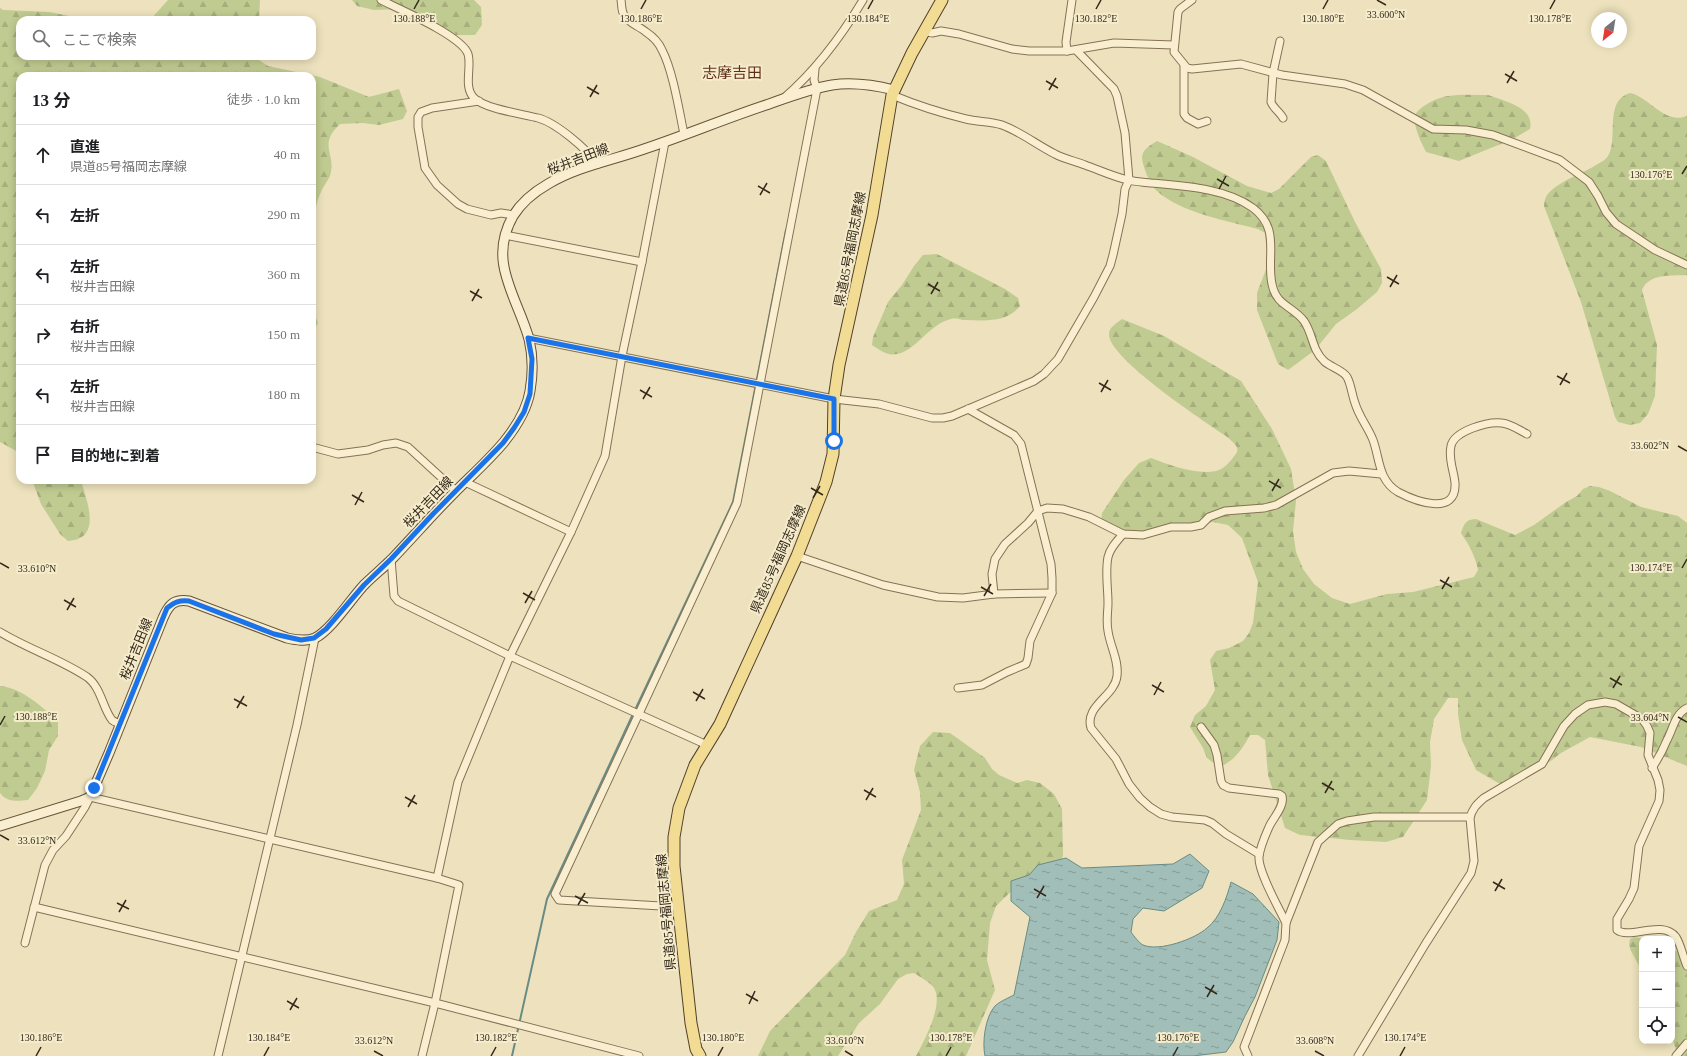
<!DOCTYPE html>
<html lang="ja">
<head>
<meta charset="utf-8">
<style>
  :root { --surface:#fff; --page:#f2f2f2; --text:#202124; --muted:#757577; --line:#e0e0e0 }
  body { margin:0; font-family:"Times New Roman","Noto Sans JP",serif; background:var(--page); color:var(--text) }
  .controls { position:absolute; right:12px; bottom:12px; display:grid; overflow:hidden; border-radius:8px; box-shadow:0 2px 10px #0003 }
  .controls button { width:36px; height:36px; display:grid; place-items:center; padding:0; border:0; border-bottom:1px solid var(--line); background:var(--surface); color:var(--text); font:20px sans-serif }
  .compass { position:absolute; left:1591px; top:12px; width:36px; height:36px; border-radius:50%; background:var(--surface); box-shadow:0 2px 10px #0003; rotate:210deg }
  .stop { position:absolute; width:12px; height:12px; margin:-9px; border:3px solid #1a73e8; border-radius:50%; background:#fff }
  .stop.end { background:#1a73e8; border-color:#fff; box-shadow:0 1px 4px #0008 }
  .list { margin:0; padding:0; list-style:none }
  h2 { display:flex; justify-content:space-between; align-items:center; height:52px; margin:0; padding:0 16px; font-size:17px }
  h2 small { font-size:13px; font-weight:400; color:var(--muted) }
  .list li { display:grid; grid-template-columns:26px 1fr auto; gap:12px; align-items:center; box-sizing:border-box; height:60px; padding:0 16px; border-top:1px solid var(--line) }
  .list b { display:block; font-size:15px; white-space:nowrap }
  .list p { margin:0; font-size:13px; white-space:nowrap; color:var(--muted) }
  .list em { font-size:13px; font-style:normal; color:var(--muted) }
  .icon { flex:none; width:22px; height:22px; fill:none; stroke:currentColor; stroke-width:2; stroke-linecap:round; stroke-linejoin:round }
  .map { position:relative; flex:none; width:1687px; height:1056px; overflow:hidden }
  .search { position:absolute; background:var(--surface); box-shadow:0 2px 10px #0003; left:16px; top:16px; width:300px; height:44px; display:flex; align-items:center; gap:10px; box-sizing:border-box; padding:0 14px; border-radius:12px; color:var(--muted); font-size:15px }
  .panel { position:absolute; background:var(--surface); box-shadow:0 2px 10px #0003; left:16px; top:72px; width:300px; height:412px; border-radius:12px }
  .map>svg:first-child { display:block }
</style>
</head>
<body>
<div class="map">
<svg width="1687" height="1056" viewBox="0 0 1687 1056">
  <defs>
    <pattern id="forest-firs" width="22" height="20" patternUnits="userSpaceOnUse"><rect width="22" height="20" fill="#c0cb91"/><path d="M5 1l3.5 6h-7zM16 11l3.5 6h-7z" fill="#a6ae7c"/></pattern>
    <pattern id="water-ripples" width="26" height="14" patternUnits="userSpaceOnUse"><rect width="26" height="14" fill="#a1bfb8"/><path d="M2 4q2-2 4 0t4 0M15 11q2-2 4 0t4 0" fill="none" stroke="#849b95"/></pattern>
  </defs>
  <rect width="100%" height="100%" fill="#ede2bd"/>
  <g fill="url(#forest-firs)">
    <polygon points="168,0 260,0 259,20 150,20"/>
    <polygon points="352,0 474,0 481,7 482,25 475,35 456,35 401,9 374,10 357,6"/>
    <path d="M 0,8 L 3,10 L 49,12 L 90,20 L 20,20 L 20,56 L 259,56 L 259,60 L 268,66 L 320,77 L 369,97 L 399,89 L 407,111 L 403,119 L 379,125 L 363,123 L 340,124 C 317,146 337,153 330,176 C 328,181 323,186 321,192 C 316,202 315,214 312,225 L 312,76 L 20,76 L 20,201 C 14,209 14,218 20,227 L 20,457 L 18,452 L 0,442 Z"/>
    <path d="M 1630,93 C 1649,97 1665,125 1687,116 L 1687,275 C 1671,276 1649,273 1642,290 L 1657,345 L 1655,396 L 1648,414 L 1640,423 L 1630,425 L 1618,422 L 1615,417 L 1581,302 L 1544,206 C 1544,203 1545,199 1546,197 C 1553,184 1580,174 1593,167 C 1597,164 1605,161 1608,156 C 1619,139 1603,101 1630,93 Z"/>
    <path d="M 1488,95 C 1504,101 1535,107 1530,129 L 1513,139 L 1459,161 L 1426,152 C 1421,142 1414,129 1415,117 C 1416,107 1439,97 1448,96 C 1461,94 1475,95 1488,95 Z"/>
    <path d="M 1157,141 L 1193,157 L 1247,186 L 1271,193 L 1279,189 L 1311,157 L 1318,155 L 1326,161 L 1355,222 L 1381,269 L 1382,283 L 1377,292 L 1357,309 L 1336,324 L 1315,350 L 1288,370 L 1278,364 L 1257,310 L 1257,293 L 1268,264 L 1265,233 L 1258,229 C 1228,221 1181,213 1157,191 C 1151,186 1148,178 1145,170 C 1139,154 1142,150 1157,141 Z"/>
    <path d="M 937,254 L 1005,289 L 1018,298 L 1020,306 C 1006,324 984,320 963,320 C 959,319 954,318 951,319 C 929,324 916,351 897,354 C 886,356 880,350 872,345 L 873,337 L 888,302 L 902,285 L 914,266 L 923,255 Z"/>
    <polygon points="312,307 318,323 312,334"/>
    <path d="M 1122,319 L 1164,336 L 1241,381 L 1272,429 L 1291,469 L 1296,501 L 1293,531 L 1296,552 L 1303,569 L 1314,584 L 1332,598 L 1350,604 L 1387,594 L 1413,592 L 1474,577 L 1478,570 C 1475,555 1469,545 1461,533 C 1464,524 1466,519 1476,519 L 1515,535 L 1534,525 L 1566,502 L 1577,496 L 1583,489 L 1590,486 L 1599,487 L 1610,491 L 1641,507 L 1678,516 L 1687,523 L 1687,766 L 1641,747 L 1590,737 L 1561,753 L 1535,773 L 1518,783 L 1500,784 L 1476,770 L 1462,740 L 1458,714 L 1458,698 L 1448,698 L 1434,719 L 1430,742 L 1431,766 L 1427,800 L 1403,837 L 1386,842 L 1350,840 L 1300,835 L 1285,828 L 1268,775 L 1265,740 L 1258,735 L 1250,735 C 1242,749 1235,761 1219,767 L 1207,758 L 1203,748 L 1190,727 L 1195,715 L 1206,706 L 1215,690 L 1210,660 L 1216,651 L 1229,648 L 1243,641 L 1249,633 L 1253,623 L 1258,582 L 1242,538 L 1228,525 L 1213,522 L 1188,526 L 1164,533 L 1139,533 L 1119,531 L 1101,521 L 1102,513 L 1124,480 L 1139,463 L 1151,458 C 1170,465 1195,475 1216,471 C 1224,469 1230,462 1235,455 C 1242,447 1232,442 1226,436 C 1204,421 1108,358 1109,334 C 1109,327 1117,323 1122,319 Z"/>
    <path d="M 32,480 L 81,480 C 85,496 99,528 80,538 C 77,540 72,540 68,541 L 60,534 L 41,504 Z"/>
    <path d="M 0,686 C 22,688 43,707 58,722 L 58,736 L 49,750 L 45,771 L 37,788 L 28,800 C 17,801 8,803 0,793 Z"/>
    <path d="M 933,732 L 950,733 L 985,758 L 992,769 L 999,775 L 1017,783 L 1027,780 L 1040,783 L 1054,794 L 1062,809 L 1063,855 L 1061,863 L 1022,881 L 996,906 L 990,923 L 987,960 L 995,990 L 966,1056 L 916,1056 C 924,1041 944,1005 934,988 C 930,982 920,977 914,973 L 907,974 L 898,979 L 880,1004 L 859,1023 L 838,1056 L 758,1056 L 770,1031 L 845,955 L 856,932 L 869,911 L 897,900 L 904,884 L 902,860 L 921,810 L 920,792 L 914,770 L 920,746 Z"/>
    <polygon points="1634,937 1648,939 1642,939 1642,971 1631,951 1629,945 1630,939"/>
    <polygon points="1672,950 1687,954 1687,1056 1678,1056 1672,1038"/>
  </g>
  <path fill="url(#water-ripples)" stroke="#688c85" d="M 1190,854 L 1209,871 L 1202,888 L 1164,911 L 1143,908 L 1133,919 L 1131,932 C 1134,936 1139,943 1143,945 C 1159,952 1195,939 1207,928 C 1220,918 1227,897 1231,882 L 1253,894 L 1279,922 L 1277,940 L 1255,997 L 1245,1016 L 1233,1042 L 1226,1052 L 1193,1056 L 985,1056 C 982,1043 985,1017 995,1006 C 999,1002 1008,998 1014,995 L 1030,917 L 1011,901 L 1011,881 L 1029,875 L 1038,865 L 1066,858 L 1082,868 L 1173,864 Z"/>
  <g fill="none" stroke-linecap="round" stroke-linejoin="round">
    <g stroke="#688c85" stroke-width="2">
      <polyline points="635,710 733,502 786,230"/>
      <polyline points="512,1056 547,899 633,714"/>
    </g>
    <defs>
      <g id="street">
        <path d="M 381,0 C 399,9 462,36 468,54 C 472,67 463,87 474,98 C 485,109 523,114 538,118 C 557,123 586,149 598,164"/>
        <path d="M 621,0 C 622,5 621,10 624,15 C 628,23 639,26 646,32 C 652,36 659,43 662,50 C 673,71 679,110 684,134"/>
        <polyline points="1192,0 1180,9 1178,12 1174,52 1187,68 1192,69 1241,64 1282,75 1345,84 1363,90 1433,129 1466,130 1493,135 1560,160 1589,182 1598,196 1606,212 1616,224 1655,250 1687,265"/>
        <polyline points="924,31 932,33 941,31 959,34 1012,49 1029,51 1067,51 1114,43 1174,45"/>
        <path d="M 1280,41 L 1273,73 L 1271,102 C 1273,108 1280,112 1283,118"/>
        <polyline points="1067,51 1066,42 1072,0"/>
        <polyline points="1184,66 1184,114 1187,118 1198,124 1207,121"/>
        <path d="M 892,95 C 916,105 941,113 966,119 C 978,122 991,121 1002,125 C 1021,132 1037,145 1055,154 C 1064,159 1075,161 1085,165 C 1099,170 1114,177 1128,180 C 1136,182 1144,182 1151,183 C 1183,186 1226,188 1253,208 C 1281,229 1266,256 1272,284 C 1276,306 1293,306 1304,321 C 1313,334 1312,350 1324,361 C 1330,367 1343,370 1347,377 C 1351,384 1352,395 1355,403 C 1359,417 1368,427 1373,440 C 1380,459 1378,480 1398,492 C 1415,501 1457,517 1455,483 C 1454,471 1448,459 1451,446 C 1454,431 1488,421 1502,423 C 1511,424 1519,430 1527,434"/>
        <path d="M 784,98 C 816,70 841,37 863,0"/>
        <polyline points="479,101 432,108 421,112 418,117 418,127 425,168 437,185 458,204 467,209 491,215 501,213 514,215"/>
        <polyline points="505,235 642,262"/>
        <polyline points="528,338 834,399 879,404 932,418 943,418 952,416 1034,381 1044,374 1058,359 1094,297 1110,266 1113,255 1122,214 1125,189 1129,180 1125,133 1117,96 1114,89 1076,50"/>
        <polyline points="312,447 338,454 368,450 383,445 396,443 408,447 456,491"/>
        <polyline points="465,482 571,532"/>
        <path d="M 1123,534 C 1117,541 1110,548 1108,557 C 1105,572 1108,588 1108,603 C 1108,612 1106,621 1108,631 C 1110,646 1119,660 1117,676 C 1115,696 1084,706 1091,728 L 1116,759 L 1129,784 L 1140,798 L 1150,807 L 1161,814 L 1172,817 L 1205,820 L 1212,823 L 1226,834 L 1259,854"/>
        <polyline points="797,556 883,585 938,597 963,598 994,594 1052,593"/>
        <polyline points="391,559 394,596 398,601 510,656 707,745"/>
        <polyline points="994,594 992,574 995,559 1005,544 1028,523 1038,511 1047,508 1063,509 1089,517 1123,534 1143,535 1171,527 1191,527 1201,525 1209,517 1225,511 1264,508 1276,505 1333,473 1349,471 1381,474"/>
        <path d="M 0,632 C 28,649 60,659 87,677 C 101,687 103,709 112,720 C 114,722 118,723 120,724"/>
        <polyline points="958,688 982,685 1007,672 1026,664 1028,658 1030,641 1052,593 1052,578 1051,564 1021,444 1014,435 968,409"/>
        <path d="M 1201,727 L 1214,745 L 1217,755 L 1221,781 L 1223,785 L 1229,788 L 1279,794 L 1282,796 C 1285,806 1273,818 1269,827 C 1265,836 1260,847 1259,857 C 1258,872 1279,908 1286,923"/>
        <path d="M 1652,768 C 1658,759 1663,750 1667,740 C 1673,729 1675,714 1687,708"/>
        <polyline points="437,878 458,782 510,656 571,532 605,456 622,356 642,262 665,142"/>
        <polyline points="34,907 435,1003 639,1056"/>
        <polyline points="678,907 559,900 555,894 737,503 817,89 814,80 815,69"/>
        <polyline points="25,943 45,865 53,850 66,836 85,807 90,797 437,878 459,885 435,1003 422,1056"/>
        <polyline points="218,1056 297,725 315,638"/>
        <polyline points="1248,1056 1244,1047 1285,940 1286,923 1318,842 1338,824 1347,821 1374,817 1470,817"/>
        <path d="M 1358,1056 L 1426,943 L 1471,873 L 1474,861 L 1470,818 C 1472,809 1477,804 1484,798 L 1542,764 L 1564,726 L 1575,714 L 1588,705 L 1605,702 L 1616,704 L 1642,719 L 1647,726 L 1650,733 L 1648,755 L 1658,780 L 1660,790 L 1659,801 L 1639,846 L 1634,888 L 1629,899 L 1617,919 L 1617,930 C 1630,940 1662,919 1676,937 C 1681,945 1683,957 1687,966"/>
        <polyline points="1676,1056 1687,1043"/>
      </g>
      <path id="secondary" d="M 0,826 L 81,801 L 90,797 L 109,753 L 163,618 C 169,604 174,599 189,601 L 287,638 C 296,640 306,642 315,638 C 331,630 351,599 364,585 C 373,576 383,568 392,559 C 413,537 433,514 454,493 C 471,476 489,460 504,442 C 516,427 527,410 530,391 C 533,374 533,356 529,339 C 517,296 487,262 513,216 C 521,203 534,192 548,184 C 578,166 614,160 647,148 C 686,135 724,119 763,106 C 786,98 809,89 832,85 C 853,82 874,85 894,90"/>
      <polyline id="primary" points="700,1056 696,1049 691,1023 674,866 674,837 679,808 695,765 720,724 797,556 826,482 833,454 834,399 839,365 872,215 892,95 912,53 942,0"/>
    </defs>
    <use href="#street" stroke="#857256" stroke-width="9"/>
    <use href="#secondary" stroke="#67533a" stroke-width="11"/>
    <use href="#primary" stroke="#52402b" stroke-width="13"/>
    <use href="#street" stroke="#f9efd0" stroke-width="7"/>
    <use href="#secondary" stroke="#f9efd0" stroke-width="9"/>
    <use href="#primary" stroke="#f2db93" stroke-width="11"/>
  </g>
  <g fill="none" stroke-linecap="round" stroke-linejoin="round">
    <path stroke="#1a73e8" stroke-width="5" d="M 94,788 L 167,608 C 175,602 179,600 189,601 L 274,634 L 301,640 L 314,638 L 326,629 L 364,585 L 391,559 L 433,514 L 503,443 L 514,428 L 524,412 L 530,394 L 532,359 L 528,338 L 834,399 L 834,441"/>
  </g>
  <path fill="none" stroke="#34291b" stroke-width="1.5" d="M 1377,0 L 1386,5M 414,9 L 419,0M 641,9 L 646,0M 868,9 L 873,0M 1096,9 L 1101,0M 1323,9 L 1328,0M 1550,9 L 1555,0M 1505,74 L 1517,81M 1046,81 L 1058,88M 1507,83 L 1514,71M 587,87 L 599,94M 1049,90 L 1056,78M 590,97 L 597,85M 1682,174 L 1687,166M 1217,179 L 1229,186M 758,186 L 770,193M 1219,189 L 1226,176M 760,195 L 767,183M 1387,277 L 1399,284M 928,284 L 940,291M 1390,287 L 1397,275M 470,291 L 482,298M 931,294 L 938,282M 472,301 L 479,289M 1557,376 L 1570,383M 1099,383 L 1111,390M 1560,385 L 1567,373M 640,390 L 652,397M 1101,392 L 1108,380M 643,399 L 650,387M 1678,446 L 1687,451M 1269,481 L 1281,488M 811,488 L 823,495M 1272,491 L 1279,479M 352,495 L 364,502M 813,498 L 820,486M 355,505 L 362,492M 0,563 L 9,568M 1682,568 L 1687,559M 1440,580 L 1452,587M 981,587 L 993,594M 1442,589 L 1449,577M 523,593 L 535,600M 984,596 L 991,584M 64,600 L 76,607M 525,603 L 532,591M 67,610 L 74,598M 1610,678 L 1622,685M 1152,685 L 1164,692M 1613,688 L 1620,676M 693,692 L 705,699M 1154,695 L 1161,682M 234,699 L 247,706M 696,701 L 703,689M 237,708 L 244,696M 1678,717 L 1687,722M 0,725 L 5,716M 1322,783 L 1334,790M 864,790 L 876,797M 1325,793 L 1332,781M 405,797 L 417,804M 866,800 L 873,788M 408,807 L 415,795M 0,835 L 9,840M 1493,882 L 1505,889M 1034,889 L 1046,896M 1495,891 L 1502,879M 575,896 L 588,903M 1037,898 L 1044,886M 117,903 L 129,909M 578,905 L 585,893M 119,912 L 126,900M 1205,987 L 1217,994M 746,994 L 758,1001M 1207,997 L 1214,985M 287,1001 L 299,1008M 749,1004 L 755,991M 290,1010 L 297,998M 374,1051 L 383,1056M 845,1051 L 853,1056M 1315,1051 L 1324,1056M 36,1056 L 41,1047M 264,1056 L 269,1047M 491,1056 L 496,1047M 718,1056 L 723,1047M 946,1056 L 951,1047M 1173,1056 L 1178,1047M 1400,1056 L 1405,1047"/>
  <g text-anchor="middle" dominant-baseline="central" stroke-width="4" stroke-linejoin="round" paint-order="stroke">
    <g font-size="13" fill="#34291b" stroke="#f5eccc">
      <text transform="translate(578 159) rotate(-21)">桜井吉田線</text>
      <text transform="translate(850 249) rotate(-79)">県道85号福岡志摩線</text>
      <text transform="translate(428 502) rotate(-46)">桜井吉田線</text>
      <text transform="translate(778 559) rotate(-66)">県道85号福岡志摩線</text>
      <text transform="translate(136 649) rotate(-68)">桜井吉田線</text>
      <text transform="translate(666 912) rotate(-95)">県道85号福岡志摩線</text>
    </g>
    <g font-size="15" fill="#612e1a" stroke="#f5eccc">
      <text x="732" y="73">志摩吉田</text>
    </g>
  </g>
  <g font-size="10" text-anchor="middle" fill="#34291b" stroke="#f5eccc" stroke-width="4" stroke-linejoin="round" paint-order="stroke">
    <text x="1386" y="18">33.600°N</text>
    <text x="414" y="22">130.188°E</text>
    <text x="641" y="22">130.186°E</text>
    <text x="1323" y="22">130.180°E</text>
    <text x="1550" y="22">130.178°E</text>
    <text x="868" y="22">130.184°E</text>
    <text x="1096" y="22">130.182°E</text>
    <text x="1651" y="178">130.176°E</text>
    <text x="1650" y="449">33.602°N</text>
    <text x="1651" y="571">130.174°E</text>
    <text x="37" y="572">33.610°N</text>
    <text x="36" y="720">130.188°E</text>
    <text x="1650" y="721">33.604°N</text>
    <text x="37" y="844">33.612°N</text>
    <text x="41" y="1041">130.186°E</text>
    <text x="269" y="1041">130.184°E</text>
    <text x="496" y="1041">130.182°E</text>
    <text x="723" y="1041">130.180°E</text>
    <text x="951" y="1041">130.178°E</text>
    <text x="1178" y="1041">130.176°E</text>
    <text x="1405" y="1041">130.174°E</text>
    <text x="374" y="1044">33.612°N</text>
    <text x="845" y="1044">33.610°N</text>
    <text x="1315" y="1044">33.608°N</text>
  </g>
</svg>
<div class="controls">
<button>+</button>
<button>−</button>
<button><svg class="icon" aria-label="locate" viewBox="0 0 24 24"><circle cx="12" cy="12" r="6"/><path d="M12 2v4M12 18v4M2 12h4M18 12h4"/></svg></button>
</div>
<svg class="compass" viewBox="-18 -18 36 36"><path d="M0-13l5 13h-10z" fill="#e53935"/><path d="M0 13l5-13h-10z" fill="#757577"/></svg>
<div class="stop" style="left:834px;top:441px"></div>
<div class="stop end" style="left:94px;top:788px"></div>
<div class="search"><svg class="icon" aria-label="search" viewBox="0 0 24 24"><circle cx="10" cy="10" r="6"/><path d="M15 15l6 6"/></svg>ここで検索</div>
<section class="panel">
<h2>13 分<small>徒歩 · 1.0 km</small></h2>
<ul class="list">
<li><svg class="icon" aria-label="ahead" viewBox="0 0 24 24"><path d="M12 20V5M6 11l6-6 6 6"/></svg><div><b>直進</b><p>県道85号福岡志摩線</p></div><em>40 m</em></li>
<li><svg class="icon" aria-label="left" viewBox="0 0 24 24"><path d="M17 20v-9H6M10 6l-5 5 5 5"/></svg><div><b>左折</b></div><em>290 m</em></li>
<li><svg class="icon" aria-label="left" viewBox="0 0 24 24"><path d="M17 20v-9H6M10 6l-5 5 5 5"/></svg><div><b>左折</b><p>桜井吉田線</p></div><em>360 m</em></li>
<li><svg class="icon" aria-label="right" viewBox="0 0 24 24"><path d="M7 20v-9h11M14 6l5 5-5 5"/></svg><div><b>右折</b><p>桜井吉田線</p></div><em>150 m</em></li>
<li><svg class="icon" aria-label="left" viewBox="0 0 24 24"><path d="M17 20v-9H6M10 6l-5 5 5 5"/></svg><div><b>左折</b><p>桜井吉田線</p></div><em>180 m</em></li>
<li><svg class="icon" aria-label="arrive" viewBox="0 0 24 24"><path d="M6 21V4h12l-3 4 3 4H6"/></svg><div><b>目的地に到着</b></div></li>
</ul>
</section>
</div>
</body>
</html>
